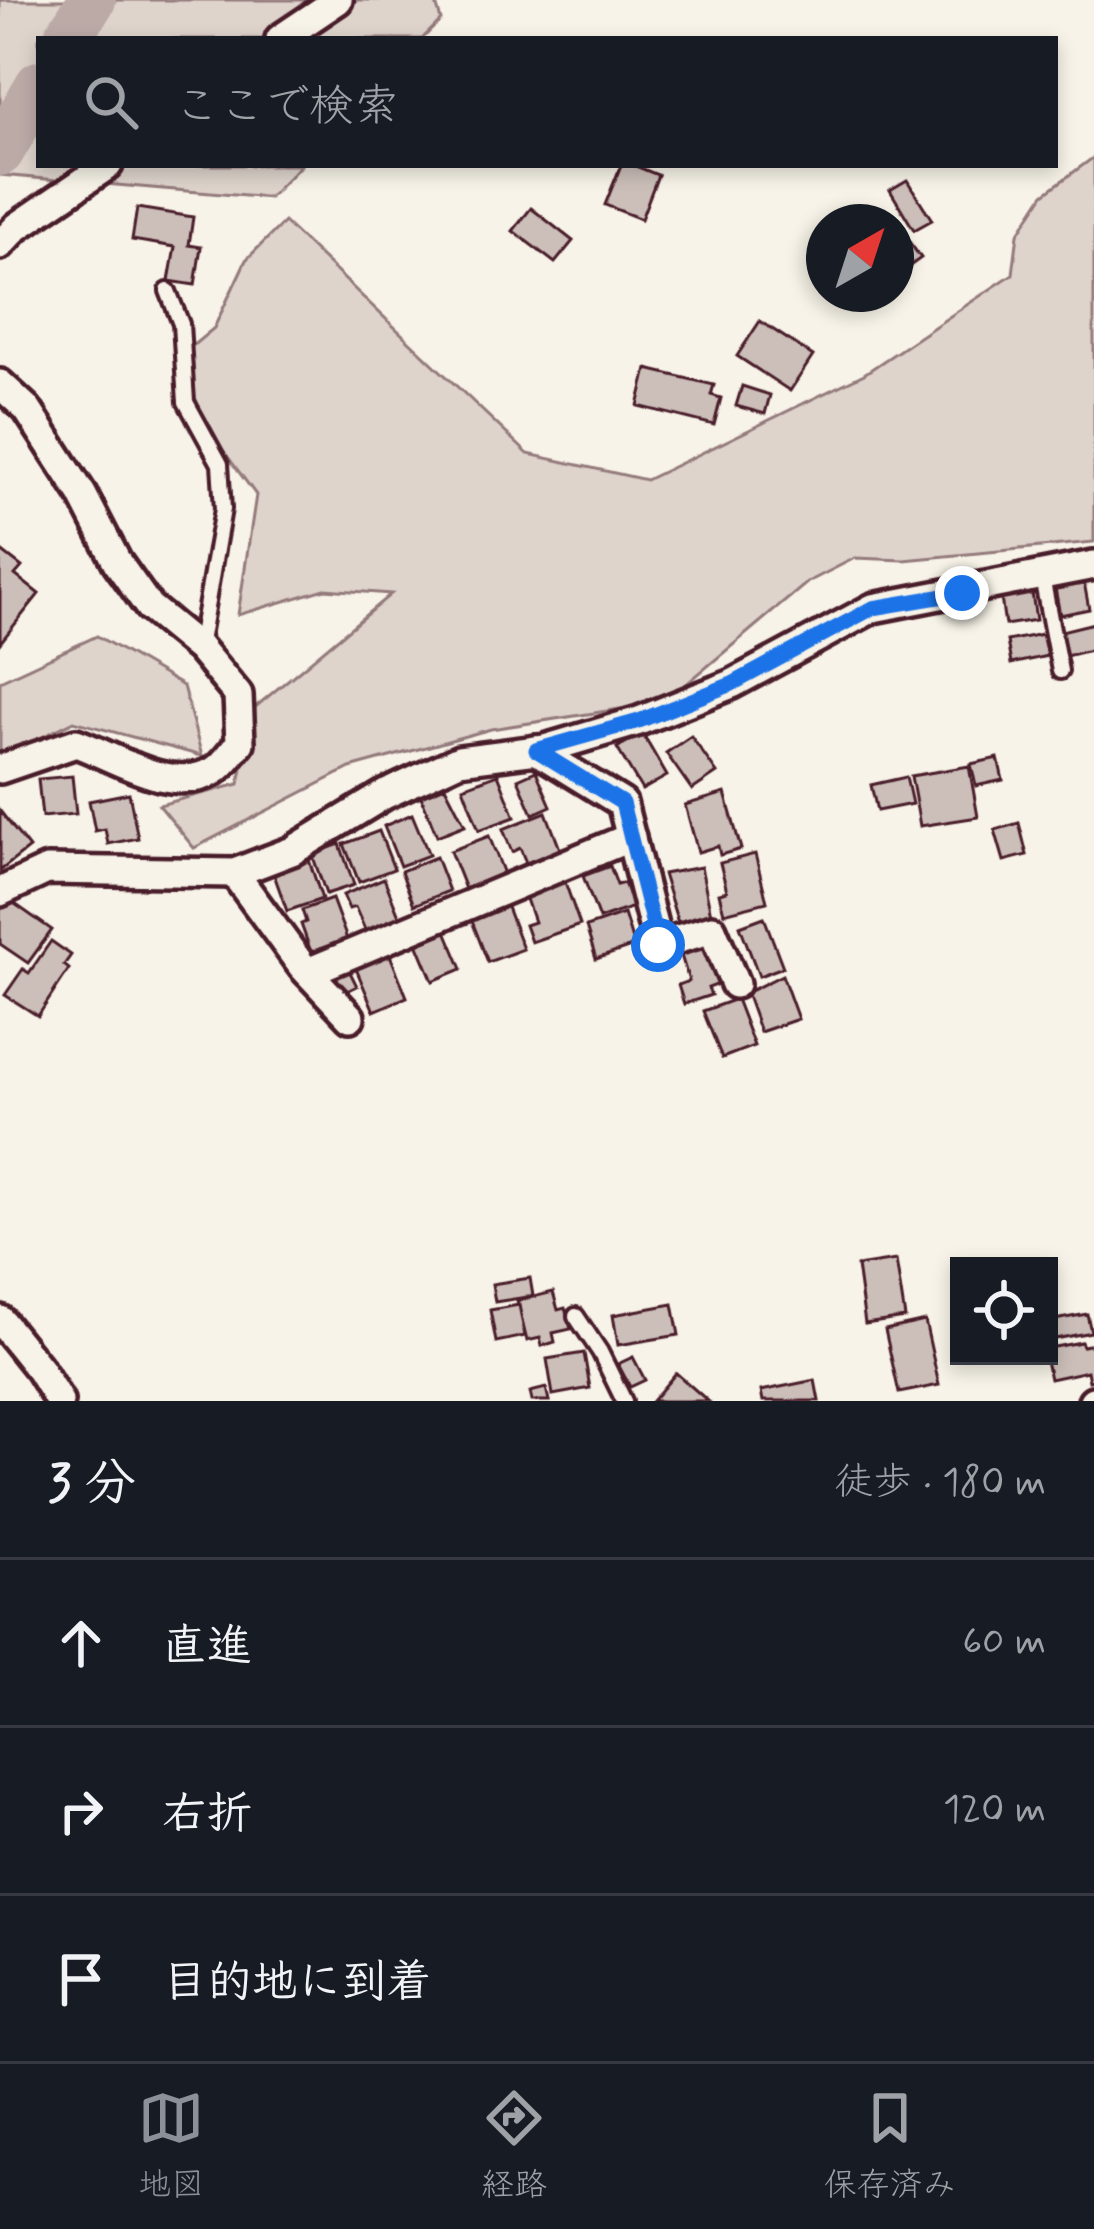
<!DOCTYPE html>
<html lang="ja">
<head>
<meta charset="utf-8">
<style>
  :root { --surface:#171b24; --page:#242831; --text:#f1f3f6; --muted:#9ea1a6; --line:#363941; --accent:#8c9099 }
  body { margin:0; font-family:Mynerve,"Klee One",sans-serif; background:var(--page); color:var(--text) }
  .controls { position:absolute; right:36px; bottom:36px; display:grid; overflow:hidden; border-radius:0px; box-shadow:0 6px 18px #0003 }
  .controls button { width:108px; height:108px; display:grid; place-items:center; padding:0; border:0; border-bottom:3px solid var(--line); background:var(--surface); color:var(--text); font:60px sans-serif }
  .compass { position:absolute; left:806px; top:204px; width:108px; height:108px; border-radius:50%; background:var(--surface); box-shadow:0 6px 18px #0003; rotate:39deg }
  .stop { position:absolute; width:36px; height:36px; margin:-27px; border:9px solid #1a73e8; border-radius:50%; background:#fff }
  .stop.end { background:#1a73e8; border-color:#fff; box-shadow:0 3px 12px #0008 }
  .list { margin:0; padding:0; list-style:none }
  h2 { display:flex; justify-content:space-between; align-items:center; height:156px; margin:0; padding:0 48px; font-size:51px }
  h2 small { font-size:39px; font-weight:400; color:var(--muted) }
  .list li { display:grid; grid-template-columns:78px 1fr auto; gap:36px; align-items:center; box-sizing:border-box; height:168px; padding:0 48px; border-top:3px solid var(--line) }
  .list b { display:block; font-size:45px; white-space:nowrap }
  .list em { font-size:39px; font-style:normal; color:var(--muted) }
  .icon { flex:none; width:66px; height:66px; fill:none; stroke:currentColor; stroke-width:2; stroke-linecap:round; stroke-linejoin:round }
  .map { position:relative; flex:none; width:1094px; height:1401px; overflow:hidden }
  .search { position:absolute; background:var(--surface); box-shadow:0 6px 18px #0003; left:36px; right:36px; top:36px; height:132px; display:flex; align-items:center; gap:30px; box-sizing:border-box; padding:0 42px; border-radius:0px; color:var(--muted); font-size:45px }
  .sheet { height:660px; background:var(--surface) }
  nav { display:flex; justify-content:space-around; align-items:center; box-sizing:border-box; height:168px; border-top:3px solid var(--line); background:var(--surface); font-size:33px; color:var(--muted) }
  nav a { display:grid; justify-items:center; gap:6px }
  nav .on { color:var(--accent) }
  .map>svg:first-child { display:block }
</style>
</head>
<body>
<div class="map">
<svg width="1094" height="1401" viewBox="0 0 1094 1401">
  <rect width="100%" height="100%" fill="#f7f3e8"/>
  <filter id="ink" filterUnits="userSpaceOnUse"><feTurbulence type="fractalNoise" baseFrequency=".00833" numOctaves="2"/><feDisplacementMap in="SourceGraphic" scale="24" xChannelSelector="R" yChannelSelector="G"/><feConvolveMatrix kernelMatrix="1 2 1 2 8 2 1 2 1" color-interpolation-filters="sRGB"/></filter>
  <g filter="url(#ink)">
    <g fill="#ded4cc" stroke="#947a7c" stroke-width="3">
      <polygon points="0,0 435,0 441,20 422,39 39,39 39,165 301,165 269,198 0,175"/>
      <polygon points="1094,157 1094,542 904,560 855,558 808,582 665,702 491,729 350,768 194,848 159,805 239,784 253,709 391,594 325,589 238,615 256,495 208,430 179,357 214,328 246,260 284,222 528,454 646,480 864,374 1013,274 1018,234 1044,194"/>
      <polygon points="97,636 183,686 202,756 74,721 0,758 0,681"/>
    </g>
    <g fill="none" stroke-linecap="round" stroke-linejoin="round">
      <g stroke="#bcaaa7" stroke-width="48">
        <polyline points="67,39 92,0"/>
        <polyline points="0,152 39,85"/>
      </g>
    </g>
    <g fill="#ccbfb9" stroke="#4a1f2b" stroke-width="3">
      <polygon points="621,165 633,165 658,175 641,219 605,205"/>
      <polygon points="907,180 932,220 914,230 890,190"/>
      <polygon points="137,208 193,217 189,245 201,247 195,285 169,281 175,247 132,240"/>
      <polygon points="531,208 573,241 555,263 513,231"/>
      <polygon points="885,209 894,222 867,222"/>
      <polygon points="896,224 921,258 896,276"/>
      <polygon points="824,253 824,277 812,262"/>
      <polygon points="760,321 813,356 790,391 737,356"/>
      <polygon points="647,369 714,385 711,395 721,398 714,425 638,406"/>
      <polygon points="742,386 770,395 765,414 736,406"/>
      <polygon points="0,550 22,567 15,575 39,594 0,643"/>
      <polygon points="1084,582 1089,609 1060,615 1055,588"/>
      <polygon points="1032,593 1036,620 1005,625 1001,598"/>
      <polygon points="1094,623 1094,649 1066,656 1061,631"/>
      <polygon points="1042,634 1047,656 1011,664 1007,641"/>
      <polygon points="642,733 667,776 642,790 617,748"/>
      <polygon points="691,736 717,773 692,790 666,753"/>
      <polygon points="998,758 1003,780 976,786 971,764"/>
      <polygon points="969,766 978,817 920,826 911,776"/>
      <polygon points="536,771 551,806 533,814 518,779"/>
      <polygon points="498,774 515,817 479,830 463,787"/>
      <polygon points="72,776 76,814 42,817 38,779"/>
      <polygon points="906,777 912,804 877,811 871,785"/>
      <polygon points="445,786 465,825 437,836 421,796"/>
      <polygon points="129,793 138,838 108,844 105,829 95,831 89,801"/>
      <polygon points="725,793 741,849 720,855 718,846 698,852 685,805"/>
      <polygon points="0,811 29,848 0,871"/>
      <polygon points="546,812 563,857 529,870 520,848 512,852 503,829"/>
      <polygon points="412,814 429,855 400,866 384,826"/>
      <polygon points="1019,823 1027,855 1004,861 995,830"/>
      <polygon points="379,831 394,869 359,882 344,844"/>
      <polygon points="489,836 506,879 467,894 450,851"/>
      <polygon points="340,844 354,885 326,894 312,854"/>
      <polygon points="755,854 767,902 724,913 719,893 727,891 720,863"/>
      <polygon points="308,857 322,899 287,911 272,869"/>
      <polygon points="436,857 449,891 414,905 401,871"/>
      <polygon points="610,866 617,885 624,883 633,907 599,919 583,876"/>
      <polygon points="701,867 712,919 679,926 663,874"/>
      <polygon points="384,878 400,918 366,932 355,907 349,909 343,895"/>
      <polygon points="565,882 580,925 531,942 525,925 534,922 525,896"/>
      <polygon points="5,897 52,930 28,963 0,944 0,905"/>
      <polygon points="332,899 347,939 311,952 301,924 306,922 302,910"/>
      <polygon points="505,902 523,949 488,962 470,916"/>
      <polygon points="624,914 634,946 596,959 586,927"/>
      <polygon points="764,917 783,967 759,976 740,926"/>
      <polygon points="444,926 462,969 433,981 415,938"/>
      <polygon points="51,941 71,955 64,965 69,969 38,1016 5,995 23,969 29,973"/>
      <polygon points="706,943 719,984 708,988 711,995 684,1004 678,985 689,981 680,952"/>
      <polygon points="388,950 407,997 374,1011 354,964"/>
      <polygon points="347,966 357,986 341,994 332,974"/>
      <polygon points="782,975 798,1019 760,1032 746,993"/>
      <polygon points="736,999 754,1046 722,1058 703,1011"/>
      <polygon points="896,1260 905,1318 865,1324 857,1266"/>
      <polygon points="530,1278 533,1296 495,1302 492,1284"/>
      <polygon points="553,1292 558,1310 565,1308 571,1329 553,1333 555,1342 542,1346 540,1338 527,1341 517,1301"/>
      <polygon points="673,1304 679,1335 618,1345 613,1315"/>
      <polygon points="519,1305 525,1336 496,1342 490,1310"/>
      <polygon points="1087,1314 1091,1332 1050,1340 1049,1321"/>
      <polygon points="925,1321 939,1385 899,1393 885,1330"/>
      <polygon points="1081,1342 1083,1346 1094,1344 1094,1380 1089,1381 1087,1371 1050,1379 1045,1356 1049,1356 1049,1348"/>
      <polygon points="584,1353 590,1388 553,1395 547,1359"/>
      <polygon points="633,1357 645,1380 630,1387 618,1364"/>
      <polygon points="676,1373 708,1401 652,1401"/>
      <polygon points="815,1380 819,1401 763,1401 761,1391"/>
      <polygon points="546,1388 549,1401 532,1401 530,1392"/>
    </g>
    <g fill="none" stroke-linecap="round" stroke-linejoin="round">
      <defs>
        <g id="service">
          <polyline points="168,291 181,324 186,402 220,464 223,509 199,648"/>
          <polyline points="1042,577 1060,671"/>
          <polyline points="576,1316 600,1352 624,1401"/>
        </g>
        <g id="minor">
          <polyline points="280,39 338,0"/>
          <polyline points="0,245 17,227 108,165"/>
          <path d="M 0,384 L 27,409 L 82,494 L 117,562 L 149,607 L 199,648 L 238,695 L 240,743 C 232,752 224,765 214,771 C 171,795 118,758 76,743 L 0,769"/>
          <polyline points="536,750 622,803 658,945 712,929 735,984"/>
          <polyline points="234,873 302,966 350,1017"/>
          <polyline points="0,892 47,870 234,873 292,851 384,795 459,760 545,749 639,721 732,684 873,608 1094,565"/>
          <polyline points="308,972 631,837"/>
          <polyline points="0,1320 40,1370 59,1401"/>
          <polyline points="1093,1401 1094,1401"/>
        </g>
      </defs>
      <use href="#service" stroke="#4a1f2b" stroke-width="22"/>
      <use href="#minor" stroke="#4a1f2b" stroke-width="36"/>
      <use href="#service" stroke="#f7f3e8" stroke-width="14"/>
      <use href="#minor" stroke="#f7f3e8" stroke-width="27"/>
    </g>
  </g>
  <g fill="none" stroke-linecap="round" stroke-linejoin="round" filter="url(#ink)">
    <polyline stroke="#1a73e8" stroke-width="15" points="658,945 622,803 536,750 639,721 732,684 873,608 962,593"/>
  </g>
</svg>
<div class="controls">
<button><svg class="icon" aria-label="locate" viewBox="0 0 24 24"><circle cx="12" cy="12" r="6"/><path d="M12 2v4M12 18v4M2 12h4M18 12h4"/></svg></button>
</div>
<svg class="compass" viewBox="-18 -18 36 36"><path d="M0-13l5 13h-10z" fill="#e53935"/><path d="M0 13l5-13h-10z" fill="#9ea1a6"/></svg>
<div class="stop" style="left:658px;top:945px"></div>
<div class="stop end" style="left:962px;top:593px"></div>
<div class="search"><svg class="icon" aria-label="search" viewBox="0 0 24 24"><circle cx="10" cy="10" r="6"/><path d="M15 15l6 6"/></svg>ここで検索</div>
</div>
<section class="sheet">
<h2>3 分<small>徒歩 · 180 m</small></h2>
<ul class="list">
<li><svg class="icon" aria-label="ahead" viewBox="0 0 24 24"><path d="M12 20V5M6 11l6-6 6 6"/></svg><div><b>直進</b></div><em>60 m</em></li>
<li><svg class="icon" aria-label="right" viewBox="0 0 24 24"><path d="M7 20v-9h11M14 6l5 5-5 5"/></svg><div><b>右折</b></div><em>120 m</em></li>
<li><svg class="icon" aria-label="arrive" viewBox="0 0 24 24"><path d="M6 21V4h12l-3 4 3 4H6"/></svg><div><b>目的地に到着</b></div></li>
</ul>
</section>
<nav>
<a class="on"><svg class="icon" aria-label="map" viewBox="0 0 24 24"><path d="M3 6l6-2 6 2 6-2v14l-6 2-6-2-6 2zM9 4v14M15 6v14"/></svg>地図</a>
<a><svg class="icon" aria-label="directions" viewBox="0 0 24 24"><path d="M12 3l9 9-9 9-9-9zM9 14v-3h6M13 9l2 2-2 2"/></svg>経路</a>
<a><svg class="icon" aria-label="saved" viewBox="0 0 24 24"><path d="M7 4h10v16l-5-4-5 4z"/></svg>保存済み</a>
</nav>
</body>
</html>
